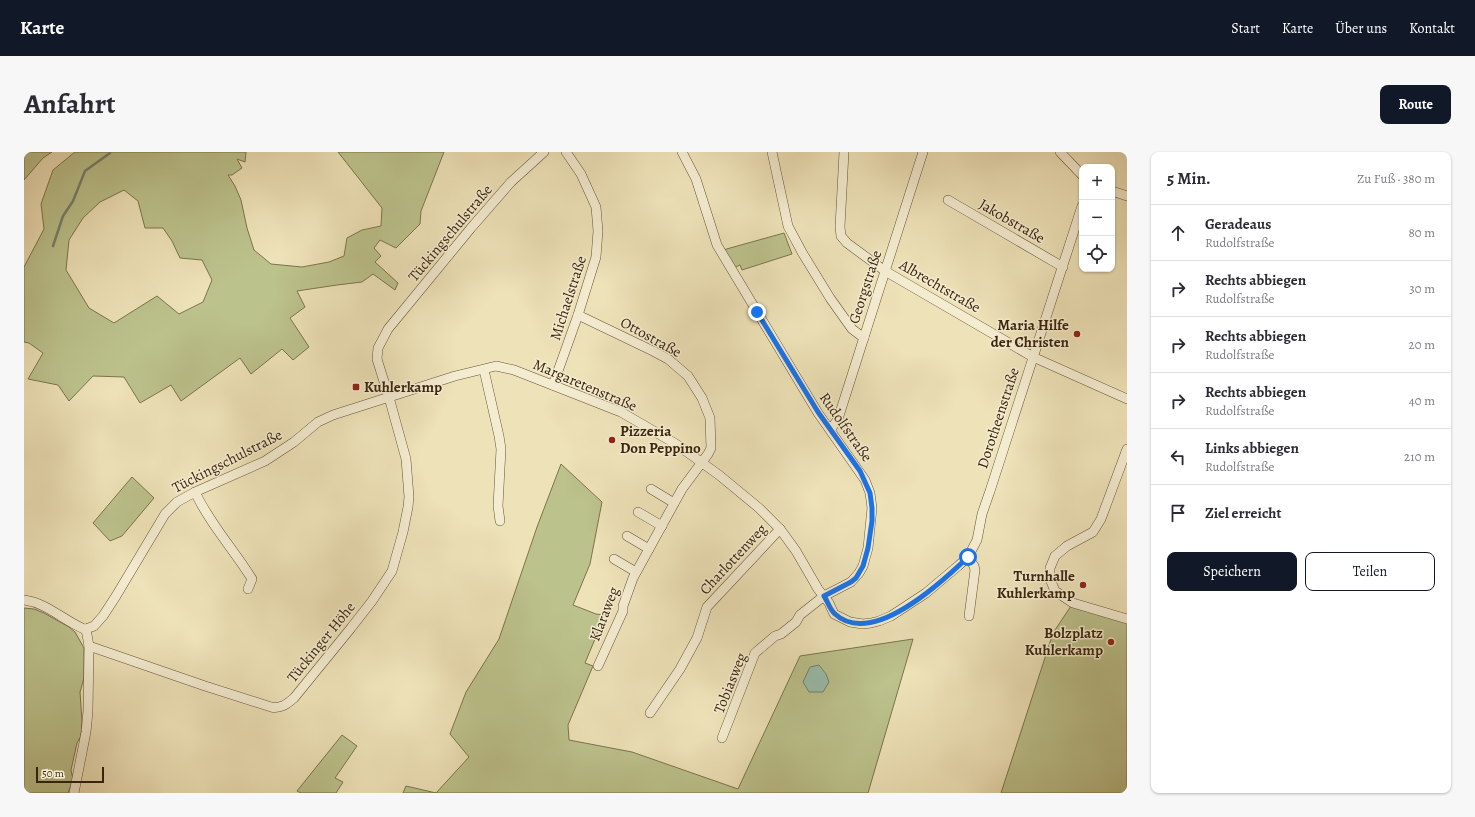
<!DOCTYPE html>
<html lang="de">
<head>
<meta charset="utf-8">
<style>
  :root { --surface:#fff; --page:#f7f7f7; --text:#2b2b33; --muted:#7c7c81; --line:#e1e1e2; --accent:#111827 }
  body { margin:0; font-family:Alegreya,serif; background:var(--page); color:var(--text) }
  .controls { position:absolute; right:12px; top:12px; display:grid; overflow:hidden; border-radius:8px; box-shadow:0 1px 3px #0004 }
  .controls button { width:36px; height:36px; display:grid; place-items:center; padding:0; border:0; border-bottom:1px solid var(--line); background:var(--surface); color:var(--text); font:20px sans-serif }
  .scale { position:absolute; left:12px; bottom:10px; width:68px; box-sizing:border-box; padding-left:4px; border:2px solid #3a250c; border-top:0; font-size:11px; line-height:14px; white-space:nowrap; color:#3a250c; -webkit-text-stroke:3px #f4ecd1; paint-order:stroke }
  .stop { position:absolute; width:12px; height:12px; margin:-9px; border:3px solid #1a73e8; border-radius:50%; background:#fff }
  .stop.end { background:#1a73e8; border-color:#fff; box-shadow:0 1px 4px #0008 }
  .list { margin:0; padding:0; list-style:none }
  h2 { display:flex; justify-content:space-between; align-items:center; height:52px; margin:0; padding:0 16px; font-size:17px }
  h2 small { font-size:13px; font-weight:400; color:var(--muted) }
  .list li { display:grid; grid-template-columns:26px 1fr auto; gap:12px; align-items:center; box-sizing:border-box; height:56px; padding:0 16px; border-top:1px solid var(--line) }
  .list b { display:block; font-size:15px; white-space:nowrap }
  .list p { margin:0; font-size:13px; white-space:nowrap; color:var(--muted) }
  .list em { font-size:13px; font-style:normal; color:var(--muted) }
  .actions { display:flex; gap:8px; padding:12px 16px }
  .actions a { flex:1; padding:9px 0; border:1px solid var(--accent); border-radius:8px; text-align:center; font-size:14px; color:var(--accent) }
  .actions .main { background:var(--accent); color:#fff }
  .icon { flex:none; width:22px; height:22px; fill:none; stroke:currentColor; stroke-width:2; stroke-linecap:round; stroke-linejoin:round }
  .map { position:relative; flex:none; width:1103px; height:641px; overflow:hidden; border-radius:8px }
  header { display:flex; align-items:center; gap:24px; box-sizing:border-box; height:56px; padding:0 20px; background:var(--accent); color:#fff }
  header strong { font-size:19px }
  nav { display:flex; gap:22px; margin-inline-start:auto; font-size:14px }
  .intro { display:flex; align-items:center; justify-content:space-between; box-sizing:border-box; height:96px; padding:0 24px }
  h1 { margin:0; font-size:28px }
  .button { padding:10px 18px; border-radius:8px; background:var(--accent); color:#fff; font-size:14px; font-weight:700 }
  main { display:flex; gap:24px; padding:0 24px }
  aside { flex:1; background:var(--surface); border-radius:8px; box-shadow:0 1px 3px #0004 }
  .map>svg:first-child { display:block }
</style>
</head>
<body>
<header>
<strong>Karte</strong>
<nav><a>Start</a><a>Karte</a><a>Über uns</a><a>Kontakt</a></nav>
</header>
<div class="intro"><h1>Anfahrt</h1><a class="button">Route</a></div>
<main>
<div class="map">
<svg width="1103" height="641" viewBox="0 0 1103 641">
  <rect width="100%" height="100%" fill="#eee2b8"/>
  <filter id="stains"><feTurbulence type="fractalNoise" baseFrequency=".005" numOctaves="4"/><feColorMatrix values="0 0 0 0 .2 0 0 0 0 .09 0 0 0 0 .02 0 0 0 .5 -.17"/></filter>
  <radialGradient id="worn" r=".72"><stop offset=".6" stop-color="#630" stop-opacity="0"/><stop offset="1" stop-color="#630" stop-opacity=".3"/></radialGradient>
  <g fill="#bcc28c" stroke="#7b744c" fill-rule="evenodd">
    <polygon points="0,0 28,0 19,6 0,28"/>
    <path d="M 51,0 L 222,0 L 221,10 L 213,7 L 218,16 L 208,23 L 204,23 L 211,34 L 217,48 L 223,76 L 230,98 L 247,112 L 278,115 L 305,110 L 320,104 L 323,86 L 338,78 L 357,74 L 358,56 L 314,0 L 420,0 L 397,59 L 396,72 L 372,96 L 356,88 L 350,96 L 357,104 L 351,110 L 374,131 L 371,138 L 349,122 L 338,130 L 313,133 L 273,139 L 281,155 L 266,166 L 285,195 L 269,208 L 258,197 L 227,222 L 216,206 L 157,249 L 147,233 L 116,251 L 100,225 L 69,224 L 45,249 L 34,233 L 4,227 L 19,201 L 5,191 L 0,190 L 0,115 L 20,77 L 17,52 L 29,18 ZM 100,38 L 114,49 L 121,76 L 139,76 L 148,89 L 156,106 L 178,108 L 188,128 L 179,150 L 155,162 L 133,144 L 90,171 L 65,156 L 42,118 L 45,88 L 59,66 L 76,50 Z"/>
    <polygon points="760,81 768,102 718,118 716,113 710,116 699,98"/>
    <polygon points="537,312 578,350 566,412 549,453 572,462 581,463 561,511 569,514 544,573 545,588 608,600 714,637 776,504 889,487 844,641 379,641 382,634 412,641 445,605 426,582 442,540 475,487 513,375"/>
    <polygon points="108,325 130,346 98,384 86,389 69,371"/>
    <polygon points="1049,451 1103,467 1103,641 977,641 1029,481"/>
    <polygon points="0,456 10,457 20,461 45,475 51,480 60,496 60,526 56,540 58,569 57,584 53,591 47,618 49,627 44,641 0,641"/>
    <polygon points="318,583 333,594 311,626 319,630 312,641 277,641 273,639"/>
  </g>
  <polygon fill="#99bead" stroke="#73816d" points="795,513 802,522 805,530 799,540 785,540 779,530 786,515"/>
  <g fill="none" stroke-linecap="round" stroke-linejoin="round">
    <polyline stroke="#73816d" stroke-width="2.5" points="29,94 39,64 49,49 61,19 86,1"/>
    <defs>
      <g id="minor">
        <polyline points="658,0 672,27 693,93 794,261 841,328 846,341 848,356 844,396 839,414 835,421 827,430 800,444 776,463 772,470 757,482 751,484 731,501 698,586"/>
        <polyline points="748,0 764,74 779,102 806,146 828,177 840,186"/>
        <polyline points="820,0 816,75 817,84 823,91 861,119 1009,205 1103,247"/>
        <polyline points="1036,0 1058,23"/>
        <polyline points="1088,39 1103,44"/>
        <polyline points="924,48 1039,115"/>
        <polyline points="554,163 629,199 644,207 664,224 678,246 686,266 687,296 684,302 658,337 609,426 599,454 599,459 574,514"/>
        <polyline points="460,218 475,284 477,297 474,354 476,369"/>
        <polyline points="529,233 554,163 572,105 574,79 572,55 557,22 542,0"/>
        <polyline points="807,277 814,267 899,0"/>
        <polyline points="1103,297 1077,367 1069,380 1043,394 1031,404 1026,416 1026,427 1031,439 1049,451 1103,467"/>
        <polyline points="627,337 650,351"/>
        <path d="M 171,340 C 186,372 210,398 228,427 L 224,437"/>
        <polyline points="614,360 638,374"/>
        <polyline points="603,384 625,397"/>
        <polyline points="944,405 950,414 951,418 945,464"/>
        <polyline points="590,407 612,420"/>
        <path d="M 0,448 C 23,451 39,468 60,477 L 62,477 L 70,474 L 79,464 L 92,444 L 141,362 L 153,350 L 171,340 L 241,309 L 270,290 L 294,270 L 309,263 L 431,224 L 472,214 L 490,218 L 597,260 L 652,292 L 695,323 L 735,356 L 756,377 L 772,399 L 794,437 L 805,451 L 810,462 L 826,470 L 839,472 L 847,471 L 855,469 L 867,464 L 902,441 L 934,414 L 944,405 L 953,388 L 958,362 L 966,339 L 1058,54"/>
        <path d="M 65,494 L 181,534 L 247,555 C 257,557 263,552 270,546 L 327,476 L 348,449 L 368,419 L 379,380 L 384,355 L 385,345 L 382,307 L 366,249 L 353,207 L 354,196 L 364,177 L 447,76 L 487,30 L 520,0"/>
        <polyline points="626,561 656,517 673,486 683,455 756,377"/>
        <polyline points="50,641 62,580 64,559 65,494 62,477"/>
      </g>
    </defs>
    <use href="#minor" stroke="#675437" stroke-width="10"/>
    <use href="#minor" stroke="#f4ecd1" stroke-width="9"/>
  </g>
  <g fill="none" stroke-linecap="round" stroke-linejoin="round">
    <path stroke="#1a73e8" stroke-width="5" d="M 733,160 L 794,260 L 836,319 L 846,341 L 848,356 L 848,369 L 844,396 L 839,414 L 832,426 L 827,430 L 800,444 C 804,450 806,458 811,462 C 848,496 918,430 944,405"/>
  </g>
  <g fill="#8f2418" stroke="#f4ecd1" stroke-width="1.5">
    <circle cx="1053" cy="182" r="4"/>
    <rect x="328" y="231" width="8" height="8" rx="2"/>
    <circle cx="588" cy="288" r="4"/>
    <circle cx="1059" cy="433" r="4"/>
    <circle cx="1087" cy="490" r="4"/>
  </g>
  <g text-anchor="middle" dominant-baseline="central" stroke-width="3" stroke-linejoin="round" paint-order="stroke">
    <g font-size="15" fill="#3a250c" stroke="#f4ecd1">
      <text transform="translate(988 69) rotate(30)">Jakobstraße</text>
      <text transform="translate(426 81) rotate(-50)">Tückingschulstraße</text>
      <text transform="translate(916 134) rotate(30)">Albrechtstraße</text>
      <text transform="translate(841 135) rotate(-72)">Georgstraße</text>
      <text transform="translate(544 146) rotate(-72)">Michaelstraße</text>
      <text transform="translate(627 185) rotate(29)">Ottostraße</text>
      <text transform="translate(561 233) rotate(23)">Margaretenstraße</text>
      <text transform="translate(974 266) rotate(-72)">Dorotheenstraße</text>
      <text transform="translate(822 275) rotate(55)">Rudolfstraße</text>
      <text transform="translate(203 309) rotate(-27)">Tückingschulstraße</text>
      <text transform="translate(709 407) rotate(-47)">Charlottenweg</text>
      <text transform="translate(580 462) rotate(-69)">Klaraweg</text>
      <text transform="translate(297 490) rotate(-51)">Tückinger Höhe</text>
      <text transform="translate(706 531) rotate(-68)">Tobiasweg</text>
    </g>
    <g font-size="15" font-weight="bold" fill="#3a250c" stroke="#f4ecd1" text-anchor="end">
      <text x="1045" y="173">Maria Hilfe<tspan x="1045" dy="17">der Christen</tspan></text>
      <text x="340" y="235" text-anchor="start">Kuhlerkamp</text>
      <text x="596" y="279" text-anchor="start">Pizzeria<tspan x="596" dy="17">Don Peppino</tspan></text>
      <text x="1051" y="424">Turnhalle<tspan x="1051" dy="17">Kuhlerkamp</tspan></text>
      <text x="1079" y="481">Bolzplatz<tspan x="1079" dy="17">Kuhlerkamp</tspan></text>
    </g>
  </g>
  <rect width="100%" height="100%" filter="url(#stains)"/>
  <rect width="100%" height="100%" fill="url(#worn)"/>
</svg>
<div class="controls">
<button>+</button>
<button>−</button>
<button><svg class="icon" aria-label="locate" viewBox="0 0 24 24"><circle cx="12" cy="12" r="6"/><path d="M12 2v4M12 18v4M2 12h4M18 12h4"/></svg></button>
</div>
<div class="scale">50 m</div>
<div class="stop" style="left:944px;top:405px"></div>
<div class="stop end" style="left:733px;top:160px"></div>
</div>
<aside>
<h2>5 Min.<small>Zu Fuß · 380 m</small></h2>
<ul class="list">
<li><svg class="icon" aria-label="ahead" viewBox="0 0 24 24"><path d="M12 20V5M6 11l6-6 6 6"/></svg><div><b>Geradeaus</b><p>Rudolfstraße</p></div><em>80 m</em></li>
<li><svg class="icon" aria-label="right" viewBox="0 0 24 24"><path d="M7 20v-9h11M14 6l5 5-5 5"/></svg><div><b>Rechts abbiegen</b><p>Rudolfstraße</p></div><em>30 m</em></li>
<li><svg class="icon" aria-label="right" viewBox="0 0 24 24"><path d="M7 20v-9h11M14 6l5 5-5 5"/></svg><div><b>Rechts abbiegen</b><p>Rudolfstraße</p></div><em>20 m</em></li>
<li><svg class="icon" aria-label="right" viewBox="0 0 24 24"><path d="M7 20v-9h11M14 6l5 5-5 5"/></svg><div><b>Rechts abbiegen</b><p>Rudolfstraße</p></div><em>40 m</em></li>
<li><svg class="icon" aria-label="left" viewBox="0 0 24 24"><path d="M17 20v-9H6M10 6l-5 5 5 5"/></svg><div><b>Links abbiegen</b><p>Rudolfstraße</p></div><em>210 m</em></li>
<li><svg class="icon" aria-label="arrive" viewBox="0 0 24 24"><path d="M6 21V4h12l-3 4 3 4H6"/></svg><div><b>Ziel erreicht</b></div></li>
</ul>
<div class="actions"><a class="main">Speichern</a><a>Teilen</a></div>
</aside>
</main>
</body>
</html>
